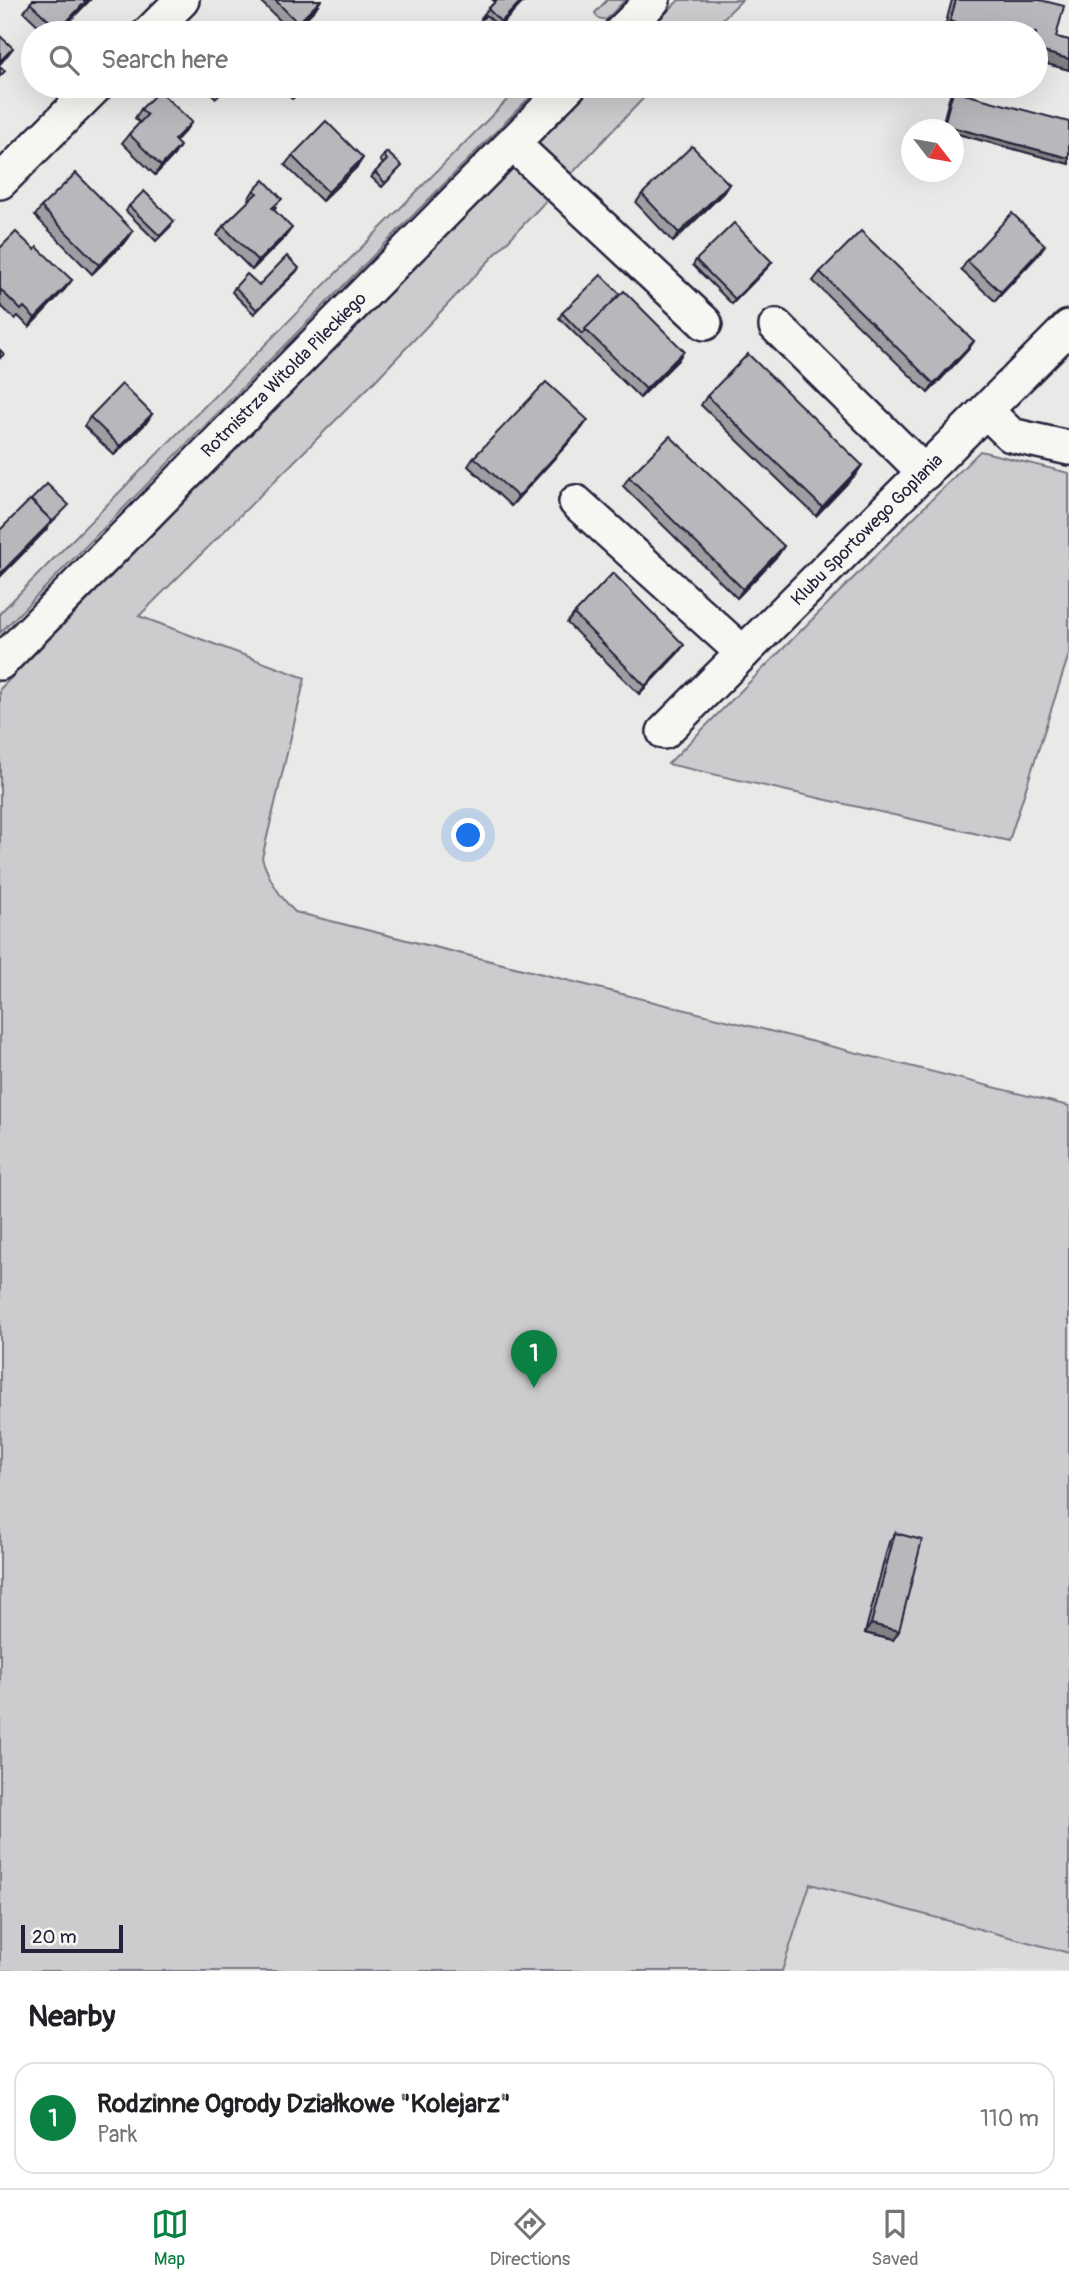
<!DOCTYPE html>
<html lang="en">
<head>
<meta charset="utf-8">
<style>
  :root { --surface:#fff; --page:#f2f2f2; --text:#202124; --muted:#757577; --line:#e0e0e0; --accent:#0b8043 }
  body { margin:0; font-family:Pangolin,sans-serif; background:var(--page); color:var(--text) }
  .compass { position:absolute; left:901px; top:119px; width:63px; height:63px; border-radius:50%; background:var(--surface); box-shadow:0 7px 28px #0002; rotate:121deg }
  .scale { position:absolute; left:21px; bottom:18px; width:102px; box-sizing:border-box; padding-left:7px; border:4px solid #22223b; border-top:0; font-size:19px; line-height:24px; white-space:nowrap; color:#22223b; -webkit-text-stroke:5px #f6f6f2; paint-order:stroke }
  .you { position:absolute; left:469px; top:836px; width:24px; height:24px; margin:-18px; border:5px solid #fff; border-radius:50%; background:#1a73e8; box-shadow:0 0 0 10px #1a73e833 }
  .badge { display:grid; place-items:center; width:46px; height:46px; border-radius:50%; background:var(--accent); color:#fff; font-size:23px; font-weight:700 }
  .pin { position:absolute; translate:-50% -58px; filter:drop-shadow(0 2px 4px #0008) }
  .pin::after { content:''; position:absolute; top:37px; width:24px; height:21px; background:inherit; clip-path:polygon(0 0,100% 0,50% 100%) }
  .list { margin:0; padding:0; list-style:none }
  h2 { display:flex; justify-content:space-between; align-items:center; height:91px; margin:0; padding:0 28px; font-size:30px }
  h2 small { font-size:23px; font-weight:400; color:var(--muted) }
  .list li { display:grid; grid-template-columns:46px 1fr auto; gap:21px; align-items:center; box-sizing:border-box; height:112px; margin:0 14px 14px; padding:0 14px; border:2px solid var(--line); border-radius:21px }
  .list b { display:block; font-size:26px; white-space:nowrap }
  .list p { margin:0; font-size:23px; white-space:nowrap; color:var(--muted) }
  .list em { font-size:23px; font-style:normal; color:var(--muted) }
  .icon { flex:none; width:38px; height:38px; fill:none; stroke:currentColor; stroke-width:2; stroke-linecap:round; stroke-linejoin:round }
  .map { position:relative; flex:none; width:1069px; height:1971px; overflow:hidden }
  .search { position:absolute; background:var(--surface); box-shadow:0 7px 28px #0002; left:21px; right:21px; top:21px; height:77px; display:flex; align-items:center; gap:18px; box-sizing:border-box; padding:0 24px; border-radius:38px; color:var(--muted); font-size:26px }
  .sheet { height:217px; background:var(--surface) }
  nav { display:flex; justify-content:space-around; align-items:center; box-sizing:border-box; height:98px; border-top:2px solid var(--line); background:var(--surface); font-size:19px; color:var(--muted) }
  nav a { display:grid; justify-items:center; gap:4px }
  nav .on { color:var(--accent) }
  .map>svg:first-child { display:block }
</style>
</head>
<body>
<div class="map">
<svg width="1069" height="1971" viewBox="0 0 1069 1971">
  <rect width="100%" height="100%" fill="#e9e9e7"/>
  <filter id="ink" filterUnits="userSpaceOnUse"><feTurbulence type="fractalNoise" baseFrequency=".0143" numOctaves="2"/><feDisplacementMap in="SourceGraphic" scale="14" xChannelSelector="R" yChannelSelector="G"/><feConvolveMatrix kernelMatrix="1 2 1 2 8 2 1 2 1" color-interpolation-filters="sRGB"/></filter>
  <g filter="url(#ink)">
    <polygon fill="#dadada" points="809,1884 1069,1953 1069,1971 782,1971"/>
    <g fill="#ccccce" stroke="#777784" stroke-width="2">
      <polygon points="607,0 625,0 606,20 598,18 595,13"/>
      <polygon points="679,0 742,0 708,33 646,33"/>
      <polygon points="521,86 541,86 0,633 0,613"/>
      <path d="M 594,86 L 655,86 L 371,385 L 139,616 L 305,678 L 262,858 C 269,880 279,896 295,912 L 1069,1106 L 1069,1953 L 810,1884 L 782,1971 L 0,1971 L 0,689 Z"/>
      <polygon points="980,451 1069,473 1069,654 1009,841 668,764"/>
    </g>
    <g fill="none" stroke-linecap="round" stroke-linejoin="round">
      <defs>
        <g id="minor">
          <polyline points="149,33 182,0"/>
          <polyline points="620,33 653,0"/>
          <polyline points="512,143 705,323"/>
          <polyline points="0,182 96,86"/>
          <polyline points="776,326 925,473"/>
          <polyline points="986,411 1011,435 1069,448"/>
          <polyline points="576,502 743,653"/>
          <polyline points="0,663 569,86"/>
          <polyline points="664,732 1069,327"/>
        </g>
      </defs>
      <use href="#minor" stroke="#22223b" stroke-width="38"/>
      <use href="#minor" stroke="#f6f6f2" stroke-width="33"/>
    </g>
    <g fill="#9e9ea2" stroke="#22223b" stroke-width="2">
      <polygon points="33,0 90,0 58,33 46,33 24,12"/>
      <polygon points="259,0 321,0 315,9 292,32"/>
      <polygon points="493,0 525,0 499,27 481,18 488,9 495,2"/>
      <polygon points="952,0 1040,0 1056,37 1069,40 1069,70 1036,61 1036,33 956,33 944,30"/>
      <polygon points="204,86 229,86 216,98"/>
      <polygon points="278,86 306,86 292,99"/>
      <polygon points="953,91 1069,164 954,133 954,130 941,130 950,95"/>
      <polygon points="141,109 185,131 175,142 174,155 155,175 122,143 129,134 140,123 135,118"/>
      <polygon points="384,155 402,166 382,187 371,177 383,164 380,160"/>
      <polygon points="292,156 357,167 322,201 285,165"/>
      <polygon points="729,184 723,193 673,242 636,203 642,194"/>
      <polygon points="254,190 276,207 273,210 285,237 252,270 217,235 223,226 249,201 248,199"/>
      <polygon points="129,206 171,226 156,241 126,211"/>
      <polygon points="41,207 133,231 127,240 92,274 35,216"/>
      <polygon points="0,248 72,280 65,289 29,327 18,316 15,319 0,305"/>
      <polygon points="1039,254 995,301 961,270 967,261"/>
      <polygon points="696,260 772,262 769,266 732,304 693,265"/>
      <polygon points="299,268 254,314 232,292 235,287 259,285"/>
      <polygon points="820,272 974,341 968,350 928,393 813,281"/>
      <polygon points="562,313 678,360 640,398 559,318"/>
      <polygon points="707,396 862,465 856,474 816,516 701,405"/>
      <polygon points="152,414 146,423 114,455 84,426 90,417"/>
      <polygon points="581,429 511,506 468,466 474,457"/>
      <polygon points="629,477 784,546 778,555 737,598 623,486"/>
      <polygon points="574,614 678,653 639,694 567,623"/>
      <polygon points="895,1533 899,1631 893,1640 865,1633 889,1542"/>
    </g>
    <g fill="#818184" stroke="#22223b" stroke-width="2">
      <polygon points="87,0 90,0 58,33 57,33"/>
      <polygon points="321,0 315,9 292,32 298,23"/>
      <polygon points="522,0 525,0 495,31 501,22"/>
      <polygon points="950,21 971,27 967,33 956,33 944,30"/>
      <polygon points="13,48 6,57 0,64 0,61"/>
      <polygon points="1036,50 1069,59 1069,70 1036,61"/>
      <polygon points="226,86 229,86 216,98 223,89"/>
      <polygon points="303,86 306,86 292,99 298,90"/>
      <polygon points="192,122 185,131 167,149 174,140"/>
      <polygon points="944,125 1069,158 1069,164 954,133 954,130 942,130"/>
      <polygon points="180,146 174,155 155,175 161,166"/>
      <polygon points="363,158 357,167 322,201 328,192"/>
      <polygon points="729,184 723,193 673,242 679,233"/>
      <polygon points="292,228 285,237 252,270 258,261"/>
      <polygon points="133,231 127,240 92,274 99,265"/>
      <polygon points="1045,245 1039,254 995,301 1001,292"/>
      <polygon points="772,262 769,266 732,304 735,299"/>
      <polygon points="299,268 296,272 254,314 257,310"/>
      <polygon points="72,280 65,289 29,327 35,318"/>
      <polygon points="974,341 968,350 928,393 934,384"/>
      <polygon points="684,351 678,360 640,398 646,389"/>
      <polygon points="152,414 146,423 114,455 120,446"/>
      <polygon points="588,420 581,429 511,506 518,497"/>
      <polygon points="862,465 856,474 816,516 822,507"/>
      <polygon points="52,521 46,530 0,577 0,574"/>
      <polygon points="784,546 778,555 737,598 743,589"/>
      <polygon points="684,645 678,653 639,694 645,686"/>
      <polygon points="871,1624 899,1631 893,1640 865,1633"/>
    </g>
    <g fill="#b8b8bc" stroke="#22223b" stroke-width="2">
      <polygon points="33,0 87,0 59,30 30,3"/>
      <polygon points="275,0 321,0 298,23"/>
      <polygon points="497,0 522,0 501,22 488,9"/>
      <polygon points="956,0 1040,0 1064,6 1056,37 1069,40 1069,59 1036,50 1036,33 970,33 971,27 950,21"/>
      <polygon points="486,15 506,33 469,33"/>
      <polygon points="229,28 235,33 223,33"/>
      <polygon points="0,36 13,48 0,61"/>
      <polygon points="0,67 5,71 0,76"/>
      <polygon points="293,86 303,86 298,90"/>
      <polygon points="159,91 192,122 174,140 180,146 161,166 129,134 147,115 141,109"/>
      <polygon points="953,91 1069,122 1069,158 944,125"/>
      <polygon points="326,121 363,158 328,192 292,156"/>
      <polygon points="692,146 729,184 679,233 642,194"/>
      <polygon points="387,152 402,166 385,183 375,172 387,160 384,155"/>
      <polygon points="76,173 133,231 99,265 41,207"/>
      <polygon points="264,180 282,199 272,208 292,228 258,261 223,226 257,193 254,190"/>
      <polygon points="144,191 174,221 160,236 129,206"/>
      <polygon points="1012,213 1045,245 1001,292 967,261"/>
      <polygon points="734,223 772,262 735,299 696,260"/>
      <polygon points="861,231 974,341 934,384 820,272"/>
      <polygon points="16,232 35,250 37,247 72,280 35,318 24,307 21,310 0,289 0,248"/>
      <polygon points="287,256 299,268 257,310 235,287 247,274 259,285"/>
      <polygon points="601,275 620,294 582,334 562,313"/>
      <polygon points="624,291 684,351 646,389 585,329"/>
      <polygon points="0,350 4,354 0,358"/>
      <polygon points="748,354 862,465 822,507 707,396"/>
      <polygon points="546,382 588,420 518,497 474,457"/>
      <polygon points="122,384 152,414 120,446 90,417"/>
      <polygon points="670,436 784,546 743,589 629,477"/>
      <polygon points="47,484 69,505 49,525 52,521 31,500"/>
      <polygon points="30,500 52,521 0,574 0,530"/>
      <polygon points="613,573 684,645 645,686 574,614"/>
      <polygon points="895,1533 922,1540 899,1631 871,1624"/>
    </g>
  </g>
  <g text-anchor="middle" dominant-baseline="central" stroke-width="5" stroke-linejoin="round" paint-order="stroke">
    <g font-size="18" fill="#22223b" stroke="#f6f6f2">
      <text transform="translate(284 375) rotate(-45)">Rotmistrza Witolda Pileckiego</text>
      <text transform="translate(867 530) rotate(-45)">Klubu Sportowego Goplania</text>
    </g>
  </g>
</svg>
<svg class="compass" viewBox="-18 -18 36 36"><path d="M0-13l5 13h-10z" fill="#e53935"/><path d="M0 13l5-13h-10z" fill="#757577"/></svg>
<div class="scale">20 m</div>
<div class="you"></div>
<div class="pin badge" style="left:534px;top:1388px">1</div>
<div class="search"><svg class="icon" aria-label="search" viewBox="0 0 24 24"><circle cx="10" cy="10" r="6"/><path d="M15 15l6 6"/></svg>Search here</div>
</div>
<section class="sheet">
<h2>Nearby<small></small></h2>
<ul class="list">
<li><span class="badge">1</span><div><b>Rodzinne Ogrody Działkowe &quot;Kolejarz&quot;</b><p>Park</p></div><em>110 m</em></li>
</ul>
</section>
<nav>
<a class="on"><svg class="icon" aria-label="map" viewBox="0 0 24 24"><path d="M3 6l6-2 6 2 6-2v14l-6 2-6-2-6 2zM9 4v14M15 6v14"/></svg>Map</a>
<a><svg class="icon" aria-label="directions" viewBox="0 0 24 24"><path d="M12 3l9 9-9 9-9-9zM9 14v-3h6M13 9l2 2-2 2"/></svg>Directions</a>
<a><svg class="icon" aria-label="saved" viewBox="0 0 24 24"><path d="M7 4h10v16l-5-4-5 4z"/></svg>Saved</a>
</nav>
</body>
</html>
